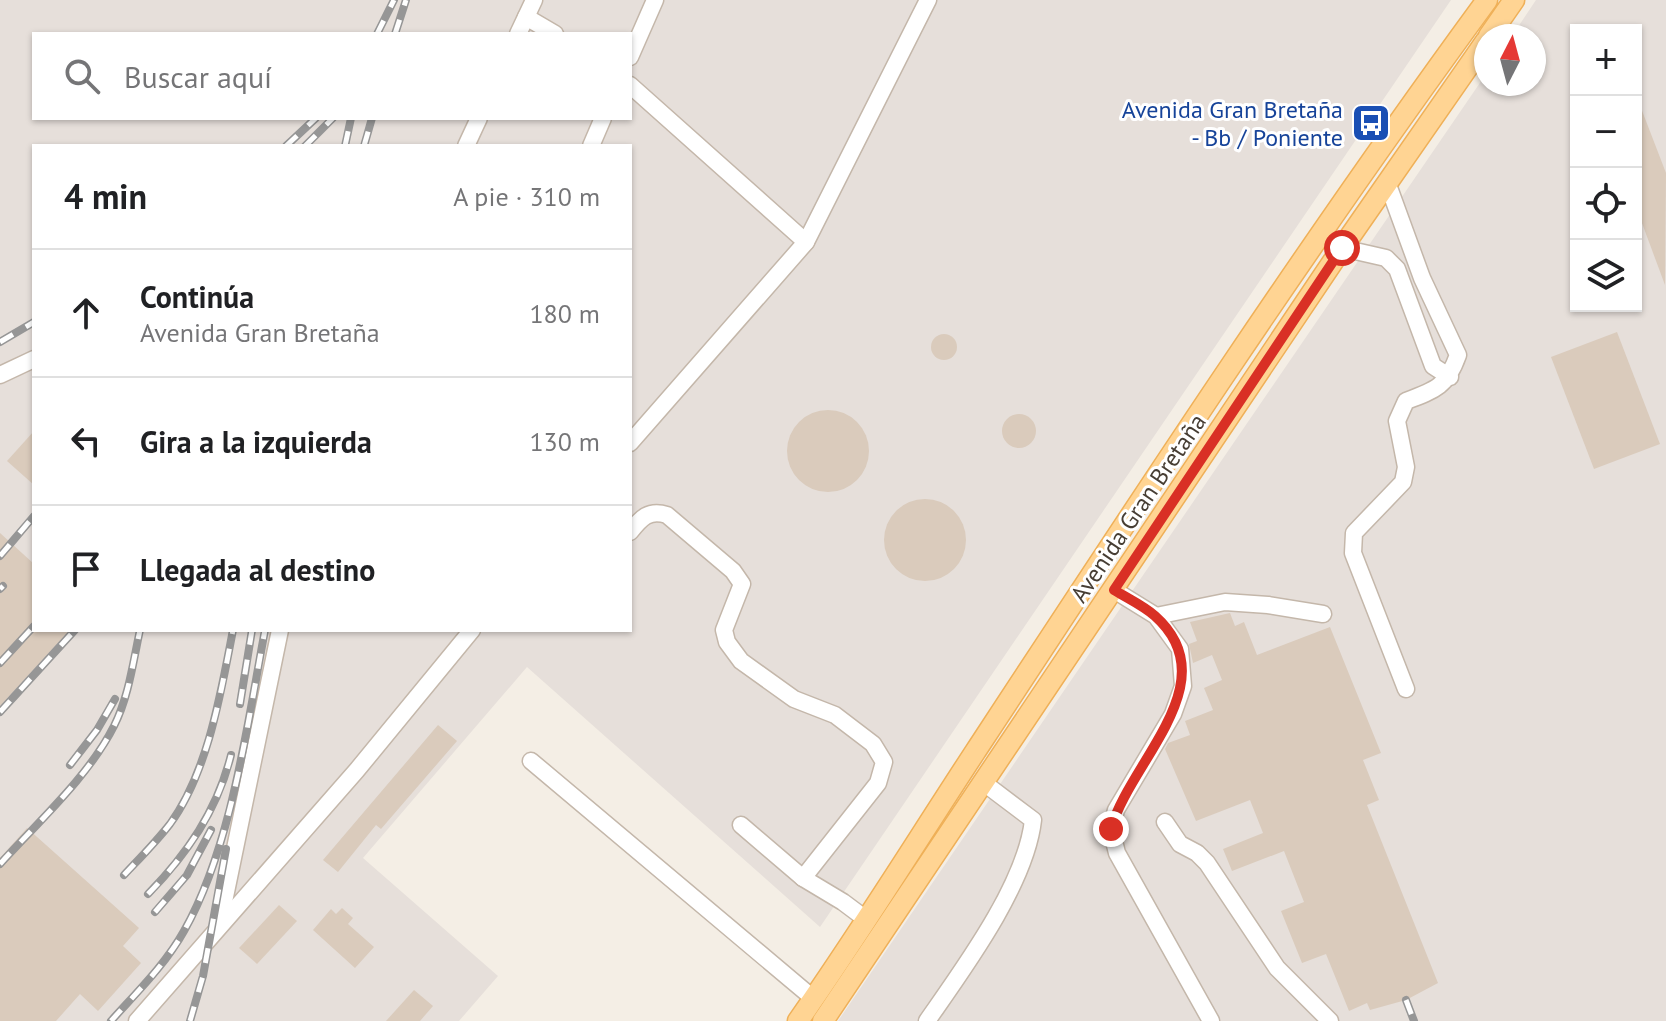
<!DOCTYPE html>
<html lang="es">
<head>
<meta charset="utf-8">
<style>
  :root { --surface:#fff; --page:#f6f6f6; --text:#202124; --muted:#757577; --line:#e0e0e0 }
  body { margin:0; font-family:"PT Sans",sans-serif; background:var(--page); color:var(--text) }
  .controls { position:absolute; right:24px; top:24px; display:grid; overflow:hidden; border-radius:0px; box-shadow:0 2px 6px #0004 }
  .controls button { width:72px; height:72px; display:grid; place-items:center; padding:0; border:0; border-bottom:2px solid var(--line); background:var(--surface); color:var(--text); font:40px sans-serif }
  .compass { position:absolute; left:1474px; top:24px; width:72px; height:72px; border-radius:50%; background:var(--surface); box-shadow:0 2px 6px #0004; rotate:6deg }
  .stop { position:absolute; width:24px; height:24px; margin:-18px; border:6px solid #d93025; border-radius:50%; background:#fff }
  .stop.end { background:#d93025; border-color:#fff; box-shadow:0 2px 8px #0008 }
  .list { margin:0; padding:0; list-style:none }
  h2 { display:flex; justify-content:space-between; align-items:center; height:104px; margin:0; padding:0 32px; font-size:34px }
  h2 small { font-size:26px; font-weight:400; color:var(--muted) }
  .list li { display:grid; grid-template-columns:52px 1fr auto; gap:24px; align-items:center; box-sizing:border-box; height:128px; padding:0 32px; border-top:2px solid var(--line) }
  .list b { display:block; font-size:30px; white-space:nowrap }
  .list p { margin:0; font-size:26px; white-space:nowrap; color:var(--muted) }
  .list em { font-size:26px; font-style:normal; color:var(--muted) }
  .icon { flex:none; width:44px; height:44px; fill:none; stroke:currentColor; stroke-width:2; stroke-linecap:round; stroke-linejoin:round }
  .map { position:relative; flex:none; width:1666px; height:1021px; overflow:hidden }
  .search { position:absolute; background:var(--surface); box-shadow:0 2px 6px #0004; left:32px; top:32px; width:600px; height:88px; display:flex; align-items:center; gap:20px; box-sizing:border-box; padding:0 28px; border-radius:0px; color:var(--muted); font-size:30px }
  .panel { position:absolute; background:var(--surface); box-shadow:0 2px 6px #0004; left:32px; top:144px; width:600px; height:488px; border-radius:0px }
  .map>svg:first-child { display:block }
</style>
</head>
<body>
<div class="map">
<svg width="1666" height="1021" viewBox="0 0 1666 1021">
  <rect width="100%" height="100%" fill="#f4eee5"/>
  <g fill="#e6dfda" fill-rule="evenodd">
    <path d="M 0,0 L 1451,0 L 820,927 L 527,667 L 363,858 L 498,976 L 459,1021 L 0,1021 ZM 34,34 L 630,34 L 630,118 L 34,118 ZM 34,146 L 630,146 L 630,630 L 34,630 Z"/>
    <path d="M 1536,0 L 1666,0 L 1666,1021 L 838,1021 L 1486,74 L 1486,84 L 1534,84 L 1534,36 L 1512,36 ZM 1576,30 L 1636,30 L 1636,306 L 1576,306 Z"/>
  </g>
  <g fill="#dacbbc">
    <polygon points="1636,95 1666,173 1665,285 1636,207"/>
    <polygon points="1617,332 1660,444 1594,469 1551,357"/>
    <circle cx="944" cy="347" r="13"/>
    <circle cx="828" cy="451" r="41"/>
    <circle cx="1019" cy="431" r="17"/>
    <polygon points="34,431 34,485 7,461"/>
    <circle cx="925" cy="540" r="41"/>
    <polygon points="0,533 34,564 34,630 70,630 0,706"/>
    <polygon points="1230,613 1235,626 1244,622 1257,655 1330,627 1381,753 1363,760 1379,800 1367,805 1438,983 1406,1000 1370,1010 1367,1003 1349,1011 1326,954 1302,963 1281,911 1304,902 1284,851 1232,871 1223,849 1263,833 1250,800 1196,821 1165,749 1168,743 1190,735 1185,721 1213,710 1204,688 1222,680 1212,655 1193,663 1189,644 1197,641 1190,622"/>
    <polygon points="438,725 457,741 381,829 376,825 338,872 323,860"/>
    <polygon points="27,828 139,928 123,946 141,963 98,1011 80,994 56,1021 0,1021 0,858"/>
    <polygon points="279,905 297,921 257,964 239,948"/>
    <polygon points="342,908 353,918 348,924 374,947 355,968 313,930 331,909 336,914"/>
    <polygon points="414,990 433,1006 420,1021 386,1021"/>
  </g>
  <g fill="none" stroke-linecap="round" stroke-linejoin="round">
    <defs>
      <g id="minor">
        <polyline points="526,17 555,34"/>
        <polyline points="518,34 534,0"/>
        <polyline points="630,57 655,0"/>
        <polyline points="630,85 806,242"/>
        <polyline points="466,146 479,118"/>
        <polyline points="591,146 603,118"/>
        <path d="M 1387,182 L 1422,278 L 1458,355 C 1447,386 1436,390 1406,401 L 1397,421 L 1406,467 L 1403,482 L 1354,533 L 1353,553 L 1406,689"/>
        <polyline points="1342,248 1386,258 1397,269 1433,366 1450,377"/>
        <polyline points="0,375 34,359"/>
        <polyline points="630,443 806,242 928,0"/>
        <path d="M 630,532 C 641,518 649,509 667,515 L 733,571 L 742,584 L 724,630 L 727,642 L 741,661 L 794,699 L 835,715 L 873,744 L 884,762 L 878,783 L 803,878"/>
        <polyline points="1114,590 1156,616 1180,649 1183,686 1173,714 1116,810 1111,829 1117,853 1211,1021"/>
        <polyline points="1156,616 1225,602 1268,605 1323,614"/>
        <polyline points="531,761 814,999"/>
        <polyline points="1165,822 1180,844 1197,853 1207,863 1277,968 1330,1021"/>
        <polyline points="741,825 803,878 843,902 867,920"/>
        <polyline points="219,926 280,630"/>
        <polyline points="137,1021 357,770 472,630"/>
        <path d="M 927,1021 C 964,968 1026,884 1033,820 L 984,783"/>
      </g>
      <g id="major">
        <polyline points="1489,36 1514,0"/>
        <path d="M 798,1021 C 860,933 916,842 975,752 C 1141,499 1308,244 1487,0"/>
        <polyline points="823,1021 1342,248 1486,41"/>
      </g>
    </defs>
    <use href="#minor" stroke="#c4b7aa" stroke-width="19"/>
    <use href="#major" stroke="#efb058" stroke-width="23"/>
    <use href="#minor" stroke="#fff" stroke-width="16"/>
    <use href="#major" stroke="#ffd493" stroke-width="20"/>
    <defs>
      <g id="rail">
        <polyline points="377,34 394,0"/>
        <polyline points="395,34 406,0"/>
        <polyline points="286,146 316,118"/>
        <polyline points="305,146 333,118"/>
        <polyline points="345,146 351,118"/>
        <polyline points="364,146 372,118"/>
        <polyline points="0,342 34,322"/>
        <polyline points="0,556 34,516"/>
        <polyline points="0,589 3,586"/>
        <polyline points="0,663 34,626"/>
        <polyline points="240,704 252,630"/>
        <polyline points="0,712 75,630"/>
        <polyline points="70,765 97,730 115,699"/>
        <path d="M 0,864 C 38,822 89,776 114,726 C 129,696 133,662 140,630"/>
        <path d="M 124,875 C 140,858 156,842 170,824 C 208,772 221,692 233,630"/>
        <path d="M 148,894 C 187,854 217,811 231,755"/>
        <polyline points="155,912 187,875 211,830"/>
        <polyline points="1406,1000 1414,1021"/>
        <path d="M 111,1021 C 137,992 165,965 184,931 C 232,846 247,725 265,630"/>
        <polyline points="190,1021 203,976 226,849"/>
      </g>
    </defs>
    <use href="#rail" stroke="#969696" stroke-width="8"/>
    <use href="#rail" stroke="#fff" stroke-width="5" stroke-dasharray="15" stroke-linecap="butt"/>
  </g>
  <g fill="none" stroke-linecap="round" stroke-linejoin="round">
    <path stroke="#d93025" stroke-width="10" d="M 1111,829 C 1129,762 1229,682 1155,616 C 1144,606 1127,598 1114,590 L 1342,248"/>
  </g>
  <defs>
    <symbol id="bus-square" viewBox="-11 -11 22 22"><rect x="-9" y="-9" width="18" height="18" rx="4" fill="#1a4fb4" stroke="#fff"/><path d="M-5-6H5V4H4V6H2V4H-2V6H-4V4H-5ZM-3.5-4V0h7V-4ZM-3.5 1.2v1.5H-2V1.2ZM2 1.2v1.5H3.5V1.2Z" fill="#fff"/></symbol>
  </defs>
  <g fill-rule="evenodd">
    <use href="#bus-square" x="1349" y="101" width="44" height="44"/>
  </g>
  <g text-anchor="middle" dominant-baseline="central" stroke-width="6" stroke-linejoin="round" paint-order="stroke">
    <g font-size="24" fill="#164399" stroke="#fff" text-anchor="end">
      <text x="1343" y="109">Avenida Gran Bretaña<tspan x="1343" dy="28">- Bb / Poniente</tspan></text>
    </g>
    <g font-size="24" fill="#473e34" stroke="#fff">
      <text transform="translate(1138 508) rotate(-56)">Avenida Gran Bretaña</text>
    </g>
  </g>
</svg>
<div class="controls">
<button>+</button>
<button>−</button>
<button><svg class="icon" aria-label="locate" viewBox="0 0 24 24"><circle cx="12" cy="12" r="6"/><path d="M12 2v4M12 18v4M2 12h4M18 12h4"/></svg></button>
<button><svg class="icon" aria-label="layers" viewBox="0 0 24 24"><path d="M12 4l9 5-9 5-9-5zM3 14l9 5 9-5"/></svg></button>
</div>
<svg class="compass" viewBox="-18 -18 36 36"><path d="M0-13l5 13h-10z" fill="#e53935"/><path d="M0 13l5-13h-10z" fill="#757577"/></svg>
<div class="stop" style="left:1342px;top:248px"></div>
<div class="stop end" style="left:1111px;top:829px"></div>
<div class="search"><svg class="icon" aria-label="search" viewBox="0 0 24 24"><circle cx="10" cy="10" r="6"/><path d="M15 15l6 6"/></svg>Buscar aquí</div>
<section class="panel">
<h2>4 min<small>A pie · 310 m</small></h2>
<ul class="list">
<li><svg class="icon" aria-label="ahead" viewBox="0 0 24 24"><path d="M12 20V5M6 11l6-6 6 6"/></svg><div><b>Continúa</b><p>Avenida Gran Bretaña</p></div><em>180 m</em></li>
<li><svg class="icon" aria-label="left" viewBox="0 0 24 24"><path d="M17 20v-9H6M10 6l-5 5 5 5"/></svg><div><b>Gira a la izquierda</b></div><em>130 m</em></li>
<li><svg class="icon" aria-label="arrive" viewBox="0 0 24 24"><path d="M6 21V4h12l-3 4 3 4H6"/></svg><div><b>Llegada al destino</b></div></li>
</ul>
</section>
</div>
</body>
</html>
